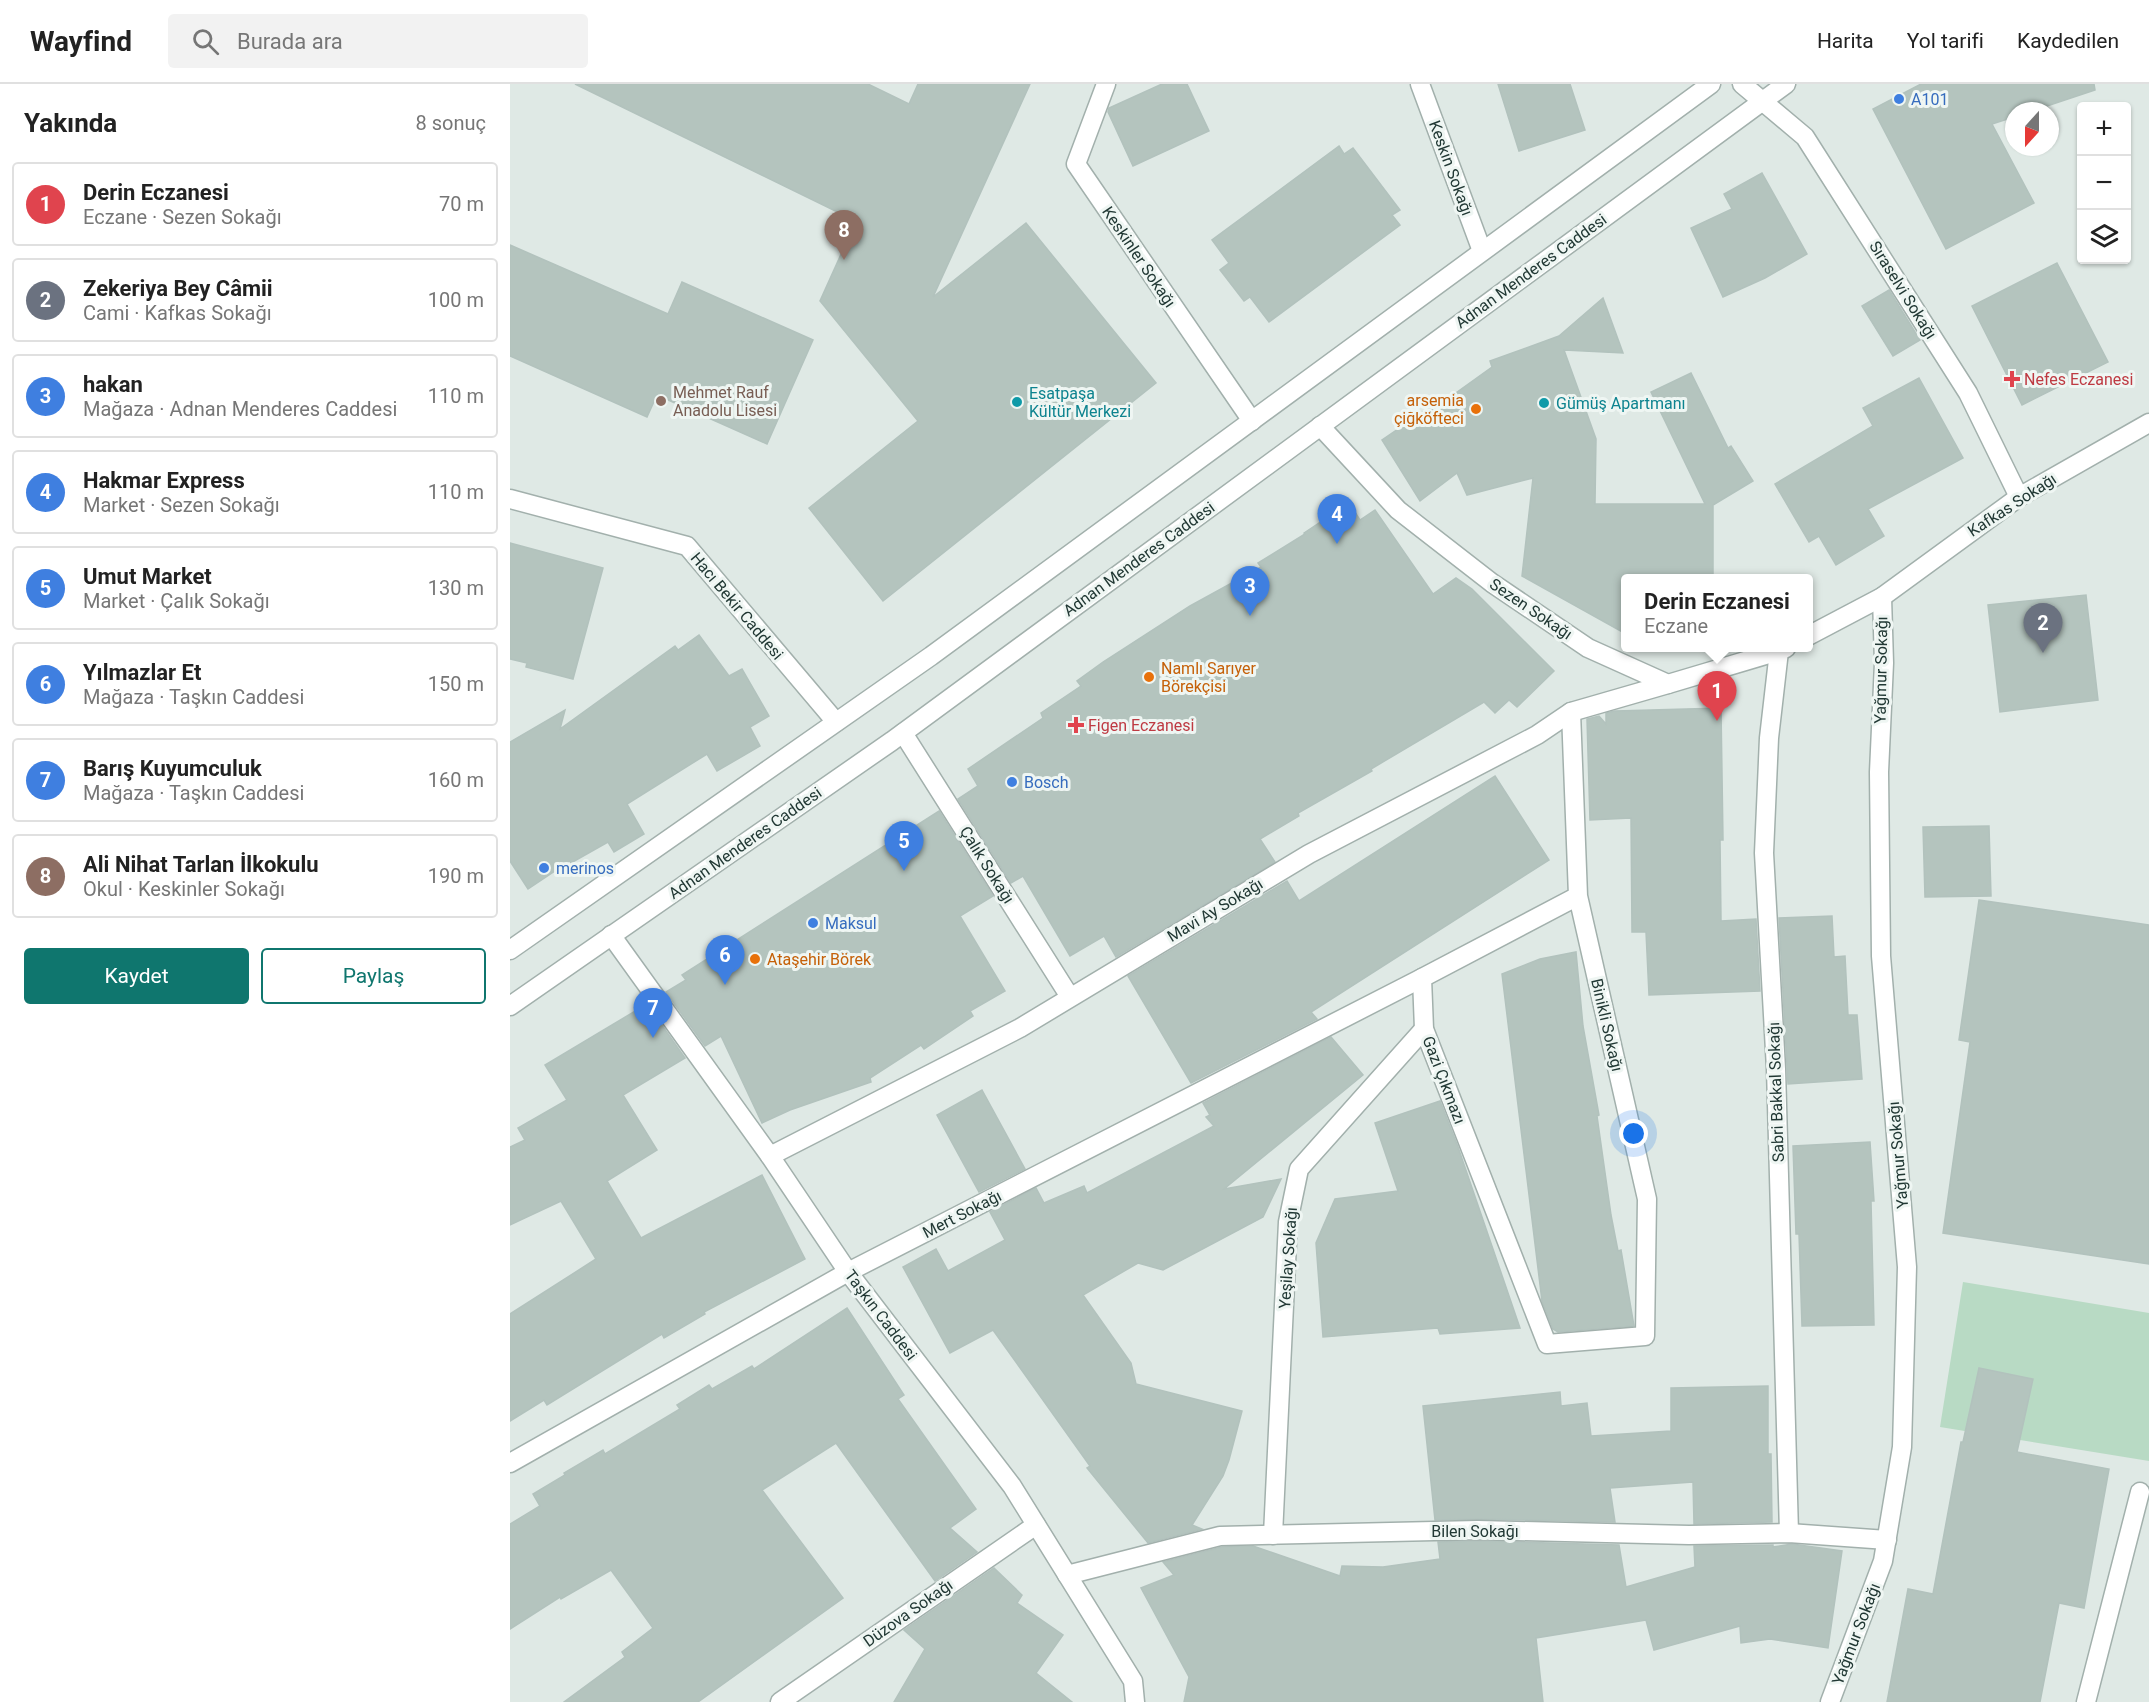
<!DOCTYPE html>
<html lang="tr">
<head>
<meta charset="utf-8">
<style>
  :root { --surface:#fff; --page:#f2f2f2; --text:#222; --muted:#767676; --line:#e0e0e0; --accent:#0f766e }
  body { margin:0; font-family:Roboto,sans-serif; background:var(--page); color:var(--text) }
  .controls { position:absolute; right:18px; top:18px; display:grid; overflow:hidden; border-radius:6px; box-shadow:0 2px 4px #0004 }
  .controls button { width:54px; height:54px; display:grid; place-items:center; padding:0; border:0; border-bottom:2px solid var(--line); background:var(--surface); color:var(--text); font:30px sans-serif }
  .compass { position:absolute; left:1495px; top:18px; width:54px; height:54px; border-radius:50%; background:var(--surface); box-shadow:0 2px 4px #0004; rotate:201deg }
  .you { position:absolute; left:1124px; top:1050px; width:21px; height:21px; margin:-15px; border:4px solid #fff; border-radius:50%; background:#1a73e8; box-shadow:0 0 0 9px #1a73e833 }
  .badge { display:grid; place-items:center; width:39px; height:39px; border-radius:50%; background:var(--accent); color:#fff; font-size:20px; font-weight:700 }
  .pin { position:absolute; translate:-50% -50px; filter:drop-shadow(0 2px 3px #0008) }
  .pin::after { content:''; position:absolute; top:32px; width:21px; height:18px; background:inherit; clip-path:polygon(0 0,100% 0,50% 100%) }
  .popup { position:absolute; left:1111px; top:490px; width:192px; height:78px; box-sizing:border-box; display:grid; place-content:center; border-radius:6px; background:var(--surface); filter:drop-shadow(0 2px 4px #0005); font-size:20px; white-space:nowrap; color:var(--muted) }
  .popup b { font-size:22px; color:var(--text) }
  .popup::after { content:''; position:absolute; left:50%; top:100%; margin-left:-12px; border:12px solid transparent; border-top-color:var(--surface) }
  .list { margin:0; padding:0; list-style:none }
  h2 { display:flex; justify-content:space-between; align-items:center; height:78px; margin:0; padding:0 24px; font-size:26px }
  h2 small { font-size:20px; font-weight:400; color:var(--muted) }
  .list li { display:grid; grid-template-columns:39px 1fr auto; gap:18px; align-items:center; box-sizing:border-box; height:84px; margin:0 12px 12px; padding:0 12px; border:2px solid var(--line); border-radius:6px }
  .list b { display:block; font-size:22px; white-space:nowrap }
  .list p { margin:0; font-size:20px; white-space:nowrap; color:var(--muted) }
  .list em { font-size:20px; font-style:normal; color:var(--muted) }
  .actions { display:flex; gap:12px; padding:18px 24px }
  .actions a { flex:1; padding:14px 0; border:2px solid var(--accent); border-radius:6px; text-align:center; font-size:21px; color:var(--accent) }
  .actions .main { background:var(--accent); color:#fff }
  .icon { flex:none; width:33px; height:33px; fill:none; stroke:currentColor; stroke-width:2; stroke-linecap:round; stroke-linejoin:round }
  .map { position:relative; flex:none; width:1639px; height:1618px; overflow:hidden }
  header { display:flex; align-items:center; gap:36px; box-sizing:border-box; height:84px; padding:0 30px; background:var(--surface); border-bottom:2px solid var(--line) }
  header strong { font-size:28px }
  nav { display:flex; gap:33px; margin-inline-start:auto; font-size:21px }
  .search { width:420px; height:54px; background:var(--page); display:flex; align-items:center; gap:15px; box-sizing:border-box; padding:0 21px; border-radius:6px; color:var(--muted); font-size:22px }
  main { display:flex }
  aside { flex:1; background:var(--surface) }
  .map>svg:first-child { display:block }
</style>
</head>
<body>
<header>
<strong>Wayfind</strong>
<div class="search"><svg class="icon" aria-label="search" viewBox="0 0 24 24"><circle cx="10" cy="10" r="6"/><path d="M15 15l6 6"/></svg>Burada ara</div>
<nav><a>Harita</a><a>Yol tarifi</a><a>Kaydedilen</a></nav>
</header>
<main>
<aside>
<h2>Yakında<small>8 sonuç</small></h2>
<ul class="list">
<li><span class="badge" style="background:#e0444e">1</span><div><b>Derin Eczanesi</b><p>Eczane · Sezen Sokağı</p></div><em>70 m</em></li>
<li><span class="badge" style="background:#6b7280">2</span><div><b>Zekeriya Bey Câmii</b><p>Cami · Kafkas Sokağı</p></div><em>100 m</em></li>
<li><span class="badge" style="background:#3f7fe0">3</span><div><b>hakan</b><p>Mağaza · Adnan Menderes Caddesi</p></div><em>110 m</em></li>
<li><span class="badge" style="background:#3f7fe0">4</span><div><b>Hakmar Express</b><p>Market · Sezen Sokağı</p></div><em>110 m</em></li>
<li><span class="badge" style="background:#3f7fe0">5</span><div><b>Umut Market</b><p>Market · Çalık Sokağı</p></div><em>130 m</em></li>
<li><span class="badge" style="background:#3f7fe0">6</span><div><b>Yılmazlar Et</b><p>Mağaza · Taşkın Caddesi</p></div><em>150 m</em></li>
<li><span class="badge" style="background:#3f7fe0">7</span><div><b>Barış Kuyumculuk</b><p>Mağaza · Taşkın Caddesi</p></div><em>160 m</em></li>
<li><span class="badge" style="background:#8d6e63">8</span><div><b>Ali Nihat Tarlan İlkokulu</b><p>Okul · Keskinler Sokağı</p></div><em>190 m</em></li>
</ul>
<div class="actions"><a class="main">Kaydet</a><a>Paylaş</a></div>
</aside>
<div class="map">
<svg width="1639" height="1618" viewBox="0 0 1639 1618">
  <rect width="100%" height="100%" fill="#dfe9e5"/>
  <polygon fill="#b8dac4" points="1453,1198 1639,1229 1639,1377 1430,1343"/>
  <g fill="#b4c4be" stroke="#b2c2bd" stroke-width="1.5">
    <polygon points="65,0 358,0 399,20 408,0 520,0 423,213 516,139 646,299 373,517 299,424 408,337 310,217 346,137"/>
    <polygon points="652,0 677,0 699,47 623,82 598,28 599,24"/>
    <polygon points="988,0 1060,0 1075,46 1009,67"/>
    <polygon points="1411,0 1584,0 1585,6 1522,27 1504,27 1504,33 1482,40 1524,119 1436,165 1363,25"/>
    <polygon points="829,62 834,70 843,64 890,126 882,131 890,141 759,238 740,213 734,217 710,186 719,179 702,156"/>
    <polygon points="1252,89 1297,170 1255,194 1213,213 1181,144 1222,125 1214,110"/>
    <polygon points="0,161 158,230 172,198 303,256 257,360 147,311 137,333 0,272"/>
    <polygon points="1547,179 1598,278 1512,321 1462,222"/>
    <polygon points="1379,206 1410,256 1383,272 1352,222"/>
    <polygon points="1093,214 1113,269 1054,266 1086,355 1085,420 1195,420 1141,308 1181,289 1218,364 1221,362 1243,397 1203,421 1203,495 1116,495 1116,550 1012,492 1023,394 957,411 947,389 910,417 872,356 913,328 915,331 982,283 980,277 1049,252"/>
    <polygon points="1409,294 1453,374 1358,425 1374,452 1326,481 1309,452 1299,458 1265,400 1363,342 1353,324"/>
    <polygon points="839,419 850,436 865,426 923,510 946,494 962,505 1044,587 1007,623 999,616 985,629 974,618 861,685 862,687 788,729 789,732 750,755 765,778 606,873 594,852 560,872 513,792 501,799 448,715 468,702 458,685 533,634 531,629 571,602 567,597 593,578 680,522 751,483 748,479 795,450 794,449"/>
    <polygon points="0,459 93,484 63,595 16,583 17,579 0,575"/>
    <polygon points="1576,511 1588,616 1490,628 1478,521"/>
    <polygon points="189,551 219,592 232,585 259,632 240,643 250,662 207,687 197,670 117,720 134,750 104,768 98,758 61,779 60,777 18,805 0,777 0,658 55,626 50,645 165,562 168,566"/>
    <polygon points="1211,624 1213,756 1210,756 1211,837 1246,835 1250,907 1139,911 1136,848 1122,848 1121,734 1080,736 1077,635 1089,632 1096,640 1096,629 1105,627"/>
    <polygon points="985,692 1039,776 801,928 807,935 681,999 618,892 777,797 789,817"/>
    <polygon points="429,727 483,812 450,832 495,907 460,927 463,932 414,965 411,961 360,994 361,998 280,1026 252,1039 211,952 195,962 156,908 176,896 172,891"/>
    <polygon points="1479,742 1481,812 1415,813 1413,743"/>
    <polygon points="1469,816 1639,841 1639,1180 1433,1149 1460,958 1449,956"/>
    <polygon points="1322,832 1324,873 1335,872 1338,931 1347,931 1352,995 1278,1000 1269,834"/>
    <polygon points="1066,868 1073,942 1089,1031 1087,1032 1101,1131 1108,1167 1111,1166 1124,1242 1048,1248 1043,1245 1032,1217 992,890 1030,875"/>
    <polygon points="137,920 175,974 113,1011 147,1066 97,1097 131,1154 252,1091 295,1175 194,1228 195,1230 154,1254 152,1250 37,1321 34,1316 0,1337 0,1230 86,1175 51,1117 0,1141 0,1063 15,1056 8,1044 57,1016 35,981"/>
    <polygon points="821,953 853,991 714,1105 771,1095 753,1133 653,1186 628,1179 573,1211 621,1279 626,1300 732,1327 719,1376 713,1392 682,1441 692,1445 638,1459 577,1384 580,1382 483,1246 440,1269 393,1183 426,1165 438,1187 495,1156 480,1128 526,1104 534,1119 574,1102 577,1109 704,1042 696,1033 700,1031 693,1019"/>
    <polygon points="472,1006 515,1085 469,1108 427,1031"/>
    <polygon points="930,1017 948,1063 1010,1244 930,1250 928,1244 813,1253 806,1159 825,1115 888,1107 865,1039"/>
    <polygon points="1360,1058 1364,1117 1361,1117 1364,1241 1292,1242 1289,1150 1286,1150 1283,1062"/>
    <polygon points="337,1224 394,1311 388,1315 466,1425 440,1444 467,1468 425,1497 326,1359 252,1406 333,1514 188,1618 54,1618 115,1573 112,1568 143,1544 101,1486 51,1515 50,1513 0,1545 0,1440 30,1422 23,1410 55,1391 54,1389 93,1366 95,1370 170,1325 167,1321 199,1301 202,1305 242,1282 244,1285"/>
    <polygon points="1469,1284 1523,1295 1507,1368 1599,1385 1574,1524 1549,1519 1530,1618 1377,1618 1398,1505 1423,1510 1451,1358 1453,1358"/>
    <polygon points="1258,1302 1258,1370 1261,1370 1262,1438 1184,1440 1183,1398 1100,1404 1105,1438 968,1435 925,1436 913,1322 1050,1308 1051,1322 1077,1319 1081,1352 1161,1347 1161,1304"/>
    <polygon points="968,1457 1109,1461 1116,1503 1185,1483 1184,1462 1263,1461 1263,1463 1282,1460 1332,1467 1318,1564 1260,1555 1231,1559 1230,1542 1144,1566 1136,1536 1026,1554 1033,1618 674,1618 679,1593 631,1504 664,1491 653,1478 712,1463 743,1462 830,1492 832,1482 873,1483 930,1475 928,1458"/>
    <polygon points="484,1484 512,1511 507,1519 553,1551 526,1589 562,1618 384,1618 415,1565 394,1546"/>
  </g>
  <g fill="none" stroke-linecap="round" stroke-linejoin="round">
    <defs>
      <polyline id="service" points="1576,1618 1630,1408"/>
      <g id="minor">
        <polyline points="596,0 566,80 742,337"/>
        <polyline points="910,0 972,167"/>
        <polyline points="1232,0 1295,53 1458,309 1509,413"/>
        <polyline points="810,342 888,426 982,499 1078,564 1158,600 1269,567 1276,564"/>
        <polyline points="0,415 177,462 326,638"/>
        <polyline points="1298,552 1372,513 1509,413 1639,339"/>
        <polyline points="1269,567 1259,654 1254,769 1266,985 1279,1449"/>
        <polyline points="1061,628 1068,812 1137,1115 1135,1252 1037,1260 914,945 912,894 1068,812"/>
        <polyline points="393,649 560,913"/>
        <polyline points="101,851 260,1072 338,1188 502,1402 623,1597 625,1618"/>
        <polyline points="260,1072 510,944 799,770 1027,651 1061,628 1158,600"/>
        <polyline points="0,1379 338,1188 912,894"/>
        <polyline points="763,1451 778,1138 789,1085 914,945"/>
        <polyline points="557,1491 710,1452 968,1446 1179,1451 1279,1449 1377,1456"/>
        <polyline points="270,1618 526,1441"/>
        <polyline points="1320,1618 1373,1477 1392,1363 1397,1183 1371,872 1369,688 1374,579 1372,513"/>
      </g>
      <g id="tertiary">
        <polyline points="0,866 421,572 1201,0"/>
        <polyline points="0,922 382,657 1276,0"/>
      </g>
    </defs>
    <use href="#service" stroke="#a2b0ac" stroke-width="21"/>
    <use href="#minor" stroke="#a2b0ac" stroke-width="21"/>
    <use href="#tertiary" stroke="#a2b0ac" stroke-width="21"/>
    <use href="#service" stroke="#fff" stroke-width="18"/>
    <use href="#minor" stroke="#fff" stroke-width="18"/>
    <use href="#tertiary" stroke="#fff" stroke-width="18"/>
  </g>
  <g fill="#3f7fe0" stroke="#eff6f3" stroke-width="2">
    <circle cx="1389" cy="15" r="6"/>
    <circle cx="502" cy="698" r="6"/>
    <circle cx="34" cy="784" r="6"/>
    <circle cx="303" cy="839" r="6"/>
  </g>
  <g fill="#e0444e" stroke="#eff6f3" stroke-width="2">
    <path d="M1499 286h6v6h6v6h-6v6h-6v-6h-6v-6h6z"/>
    <path d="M563 632h6v6h6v6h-6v6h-6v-6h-6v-6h6z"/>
  </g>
  <circle fill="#8d6e63" stroke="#eff6f3" stroke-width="2" cx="151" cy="317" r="6"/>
  <g fill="#0f9aa8" stroke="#eff6f3" stroke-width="2">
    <circle cx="507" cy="318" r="6"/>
    <circle cx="1034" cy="319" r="6"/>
  </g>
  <g fill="#e8710a" stroke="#eff6f3" stroke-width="2">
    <circle cx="966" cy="325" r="6"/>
    <circle cx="639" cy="593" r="6"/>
    <circle cx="245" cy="875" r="6"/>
  </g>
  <g text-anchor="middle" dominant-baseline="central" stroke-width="6" stroke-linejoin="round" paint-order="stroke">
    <g font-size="16" fill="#366cbe" stroke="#eff6f3" text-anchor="start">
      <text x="1401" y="15">A101</text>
      <text x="514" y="698">Bosch</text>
      <text x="46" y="784">merinos</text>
      <text x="315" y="839">Maksul</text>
    </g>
    <g font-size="16" fill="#213834" stroke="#eff6f3">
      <text transform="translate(941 84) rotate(70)">Keskin Sokağı</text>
      <text transform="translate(629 173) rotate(56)">Keskinler Sokağı</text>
      <text transform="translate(1021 187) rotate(-36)">Adnan Menderes Caddesi</text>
      <text transform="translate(1393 206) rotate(58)">Sıraselvi Sokağı</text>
      <text transform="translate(1502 421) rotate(-33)">Kafkas Sokağı</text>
      <text transform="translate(629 475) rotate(-36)">Adnan Menderes Caddesi</text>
      <text transform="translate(227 522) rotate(50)">Hacı Bekir Caddesi</text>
      <text transform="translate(1021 525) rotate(34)">Sezen Sokağı</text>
      <text transform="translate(1371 586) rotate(-89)">Yağmur Sokağı</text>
      <text transform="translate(235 759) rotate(-35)">Adnan Menderes Caddesi</text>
      <text transform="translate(477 781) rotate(58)">Çalık Sokağı</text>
      <text transform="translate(705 826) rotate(-31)">Mavi Ay Sokağı</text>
      <text transform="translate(1097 941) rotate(77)">Binikli Sokağı</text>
      <text transform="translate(934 996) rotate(69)">Gazi Çıkmazı</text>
      <text transform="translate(1266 1008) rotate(-92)">Sabri Bakkal Sokağı</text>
      <text transform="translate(1388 1071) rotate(-95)">Yağmur Sokağı</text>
      <text transform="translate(452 1130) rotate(-27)">Mert Sokağı</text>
      <text transform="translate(778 1174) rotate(-86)">Yeşilay Sokağı</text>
      <text transform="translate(371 1231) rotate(53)">Taşkın Caddesi</text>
      <text x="965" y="1447">Bilen Sokağı</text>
      <text transform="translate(398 1529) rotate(-35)">Düzova Sokağı</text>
      <text transform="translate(1346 1550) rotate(-69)">Yağmur Sokağı</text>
    </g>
    <g font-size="16" fill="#be3a42" stroke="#eff6f3" text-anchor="start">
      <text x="1514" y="295">Nefes Eczanesi</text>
      <text x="578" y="641">Figen Eczanesi</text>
    </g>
    <g font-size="16" fill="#785e54" stroke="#eff6f3" text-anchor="start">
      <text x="163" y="308">Mehmet Rauf<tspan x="163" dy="18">Anadolu Lisesi</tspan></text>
    </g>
    <g font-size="16" fill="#0d838f" stroke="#eff6f3" text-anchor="start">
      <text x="519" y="309">Esatpaşa<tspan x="519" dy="18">Kültür Merkezi</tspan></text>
      <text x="1046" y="319">Gümüş Apartmanı</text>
    </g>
    <g font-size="16" fill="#c56008" stroke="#eff6f3" text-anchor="start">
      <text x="954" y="316" text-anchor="end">arsemia<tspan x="954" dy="18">çiğköfteci</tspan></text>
      <text x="651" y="584">Namlı Sarıyer<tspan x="651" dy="18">Börekçisi</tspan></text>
      <text x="257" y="875">Ataşehir Börek</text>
    </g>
  </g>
</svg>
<div class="controls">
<button>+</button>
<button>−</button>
<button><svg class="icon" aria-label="layers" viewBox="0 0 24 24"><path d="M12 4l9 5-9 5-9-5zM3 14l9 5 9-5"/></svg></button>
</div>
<svg class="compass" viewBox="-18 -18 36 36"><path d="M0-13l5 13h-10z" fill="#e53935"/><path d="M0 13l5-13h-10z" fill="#767676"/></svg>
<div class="you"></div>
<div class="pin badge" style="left:1207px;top:637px;background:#e0444e">1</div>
<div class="popup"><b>Derin Eczanesi</b>Eczane</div>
<div class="pin badge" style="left:1533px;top:569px;background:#6b7280">2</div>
<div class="pin badge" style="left:740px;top:532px;background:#3f7fe0">3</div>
<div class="pin badge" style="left:827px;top:460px;background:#3f7fe0">4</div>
<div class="pin badge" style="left:394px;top:787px;background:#3f7fe0">5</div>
<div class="pin badge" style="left:215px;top:901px;background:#3f7fe0">6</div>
<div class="pin badge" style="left:143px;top:954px;background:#3f7fe0">7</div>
<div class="pin badge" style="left:334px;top:176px;background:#8d6e63">8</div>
</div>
</main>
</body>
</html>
